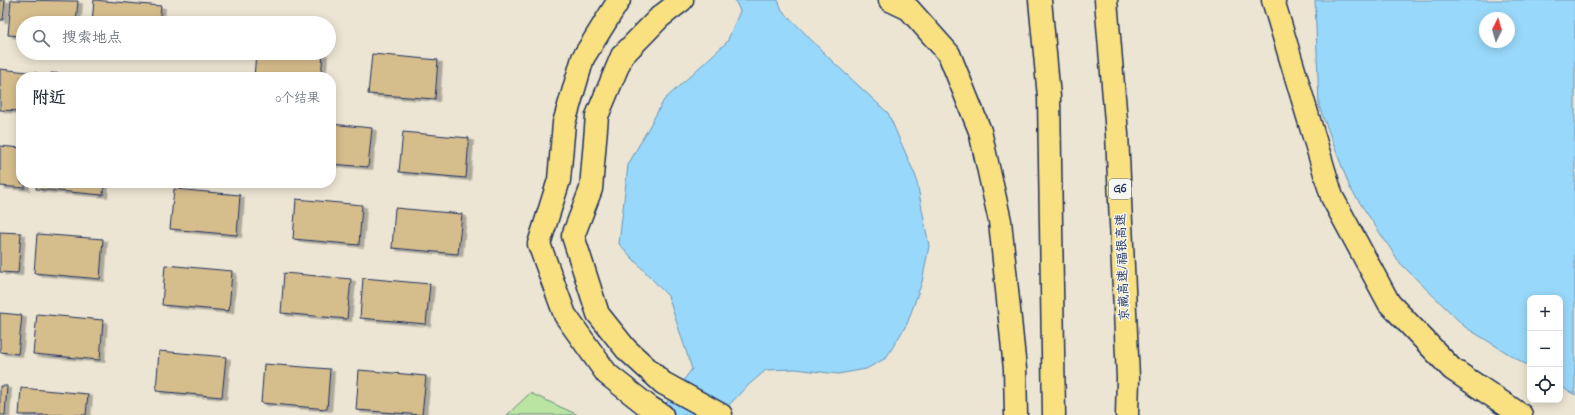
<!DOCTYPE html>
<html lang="zh">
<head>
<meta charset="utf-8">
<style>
  :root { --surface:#fff; --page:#f2f2f3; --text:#1f2937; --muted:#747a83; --line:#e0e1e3 }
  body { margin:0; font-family:"Indie Flower","LXGW WenKai TC",sans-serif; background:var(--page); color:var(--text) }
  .controls { position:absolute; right:12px; bottom:12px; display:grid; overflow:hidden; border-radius:8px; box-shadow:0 2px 10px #0003 }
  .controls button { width:36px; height:36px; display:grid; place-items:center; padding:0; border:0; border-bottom:1px solid var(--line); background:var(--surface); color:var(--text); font:20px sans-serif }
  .compass { position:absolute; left:1479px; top:12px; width:36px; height:36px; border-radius:50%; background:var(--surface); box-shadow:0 2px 10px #0003; rotate:5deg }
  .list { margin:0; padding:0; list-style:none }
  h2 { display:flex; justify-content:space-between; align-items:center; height:52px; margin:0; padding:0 16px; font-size:17px }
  h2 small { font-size:13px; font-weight:400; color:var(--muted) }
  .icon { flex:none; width:22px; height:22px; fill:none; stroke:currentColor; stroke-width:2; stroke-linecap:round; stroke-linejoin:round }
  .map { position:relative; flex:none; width:1575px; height:415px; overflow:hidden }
  .search { position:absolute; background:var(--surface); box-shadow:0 2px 10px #0003; left:16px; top:16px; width:320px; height:44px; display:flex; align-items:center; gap:10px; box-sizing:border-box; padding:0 14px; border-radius:22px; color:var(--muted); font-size:15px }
  .panel { position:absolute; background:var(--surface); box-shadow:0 2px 10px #0003; left:16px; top:72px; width:320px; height:116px; border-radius:16px }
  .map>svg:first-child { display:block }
</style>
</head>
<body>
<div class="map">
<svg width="1575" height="415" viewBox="0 0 1575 415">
  <defs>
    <filter id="shadow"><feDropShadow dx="4.5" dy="2.5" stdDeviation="0" flood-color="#0004"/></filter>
  </defs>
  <rect width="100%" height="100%" fill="#ece5d3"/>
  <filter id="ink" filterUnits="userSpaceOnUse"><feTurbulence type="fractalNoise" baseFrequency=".025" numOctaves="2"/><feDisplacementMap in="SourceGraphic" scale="8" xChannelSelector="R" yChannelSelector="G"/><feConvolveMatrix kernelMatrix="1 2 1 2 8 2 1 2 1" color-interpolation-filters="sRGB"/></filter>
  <g filter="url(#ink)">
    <polygon fill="#b9e4a1" stroke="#6a8a80" points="530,393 578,415 507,415"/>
    <g fill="#98d8fa" stroke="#6694bc" fill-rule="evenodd">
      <polygon points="735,0 778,0 782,10 832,61 888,113 916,177 929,246 922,282 907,324 886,358 866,369 838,374 795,369 766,370 744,389 720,415 657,415 692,369 668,296 619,244 628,165 664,100 727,42 740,11"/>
      <path d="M 1315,0 L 1575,0 L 1575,395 L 1560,386 L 1560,298 L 1530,298 L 1530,367 L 1465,327 L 1400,263 L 1350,188 L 1319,106 ZM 1485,18 L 1509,18 L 1509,42 L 1485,42 Z"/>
    </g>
    <g fill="#d6bd8c" stroke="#1b2f5e" filter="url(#shadow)">
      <polygon points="0,0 5,0 3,20 0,20"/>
      <polygon points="11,0 78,1 76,23 23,23 23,36 8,35"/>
      <polygon points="94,0 161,6 159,23 92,23"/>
      <polygon points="256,53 323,53 321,77 254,77"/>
      <polygon points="372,54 438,60 435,99 368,94"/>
      <polygon points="0,69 37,73 37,77 21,77 21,111 0,110"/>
      <polygon points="51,73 101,77 51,77"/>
      <polygon points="331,124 372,128 368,167 331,164"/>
      <polygon points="403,132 469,138 466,178 399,172"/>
      <polygon points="0,146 21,148 21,183 25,183 25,188 0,186"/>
      <polygon points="37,183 104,183 103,195 36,189"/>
      <polygon points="174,189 240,195 237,235 170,229"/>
      <polygon points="296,199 362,205 359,245 293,239"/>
      <polygon points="395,208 462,214 458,254 392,248"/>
      <polygon points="0,232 21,233 18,273 0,272"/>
      <polygon points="37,234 103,239 100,279 34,273"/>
      <polygon points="165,265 232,271 229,311 162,305"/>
      <polygon points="284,273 351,279 347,319 281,313"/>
      <polygon points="363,278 430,284 426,324 360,318"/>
      <polygon points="0,313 22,315 18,354 0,352"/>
      <polygon points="37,314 103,320 100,360 33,354"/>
      <polygon points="159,351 226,357 222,397 156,391"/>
      <polygon points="264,364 330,369 327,409 261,403"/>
      <polygon points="359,370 426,376 422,415 356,410"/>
      <polygon points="0,386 7,386 5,415 0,415"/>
      <polygon points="21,388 88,394 86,415 19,415"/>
    </g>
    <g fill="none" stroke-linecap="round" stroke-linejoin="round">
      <defs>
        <g id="motorway">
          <polyline points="619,0 583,58 564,123 559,180 539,244 565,315 607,374 649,407 662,415"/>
          <polyline points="682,0 660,17 622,56 597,116 591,189 573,236 598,314 626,349 663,383 721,415"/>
          <polyline points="890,0 909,9 949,54 980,131 1000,221 1015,369 1016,415"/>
          <polyline points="1040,0 1049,97 1054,415"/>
          <polyline points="1106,0 1117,134 1128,378 1127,415"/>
          <polyline points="1273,0 1332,197 1389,303 1452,369 1521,415"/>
        </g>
      </defs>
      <use href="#motorway" stroke="#1b2f5e" stroke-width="25"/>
      <use href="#motorway" stroke="#f9e181" stroke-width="22"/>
    </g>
  </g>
  <g text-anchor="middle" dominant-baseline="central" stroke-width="3" stroke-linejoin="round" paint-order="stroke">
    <rect fill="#f6f6f2" stroke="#5d6b8a" stroke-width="1" x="1109" y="179" width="22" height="20" rx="3"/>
    <g font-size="12" font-weight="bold" fill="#1b2f5e">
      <text x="1120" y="189">G6</text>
    </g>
    <g font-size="13" fill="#1b2f5e" stroke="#f6f6f2">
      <text transform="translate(1123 267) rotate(-92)">京藏高速/福银高速</text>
    </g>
  </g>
</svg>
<div class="controls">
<button>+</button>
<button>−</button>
<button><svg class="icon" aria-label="locate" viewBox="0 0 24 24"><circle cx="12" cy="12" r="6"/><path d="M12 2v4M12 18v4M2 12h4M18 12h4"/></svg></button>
</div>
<svg class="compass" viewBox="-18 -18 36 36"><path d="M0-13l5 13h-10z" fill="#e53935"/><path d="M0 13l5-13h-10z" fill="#747a83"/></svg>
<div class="search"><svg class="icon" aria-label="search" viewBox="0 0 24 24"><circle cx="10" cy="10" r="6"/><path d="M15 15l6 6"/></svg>搜索地点</div>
<section class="panel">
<h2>附近<small>0个结果</small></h2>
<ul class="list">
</ul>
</section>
</div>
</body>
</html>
